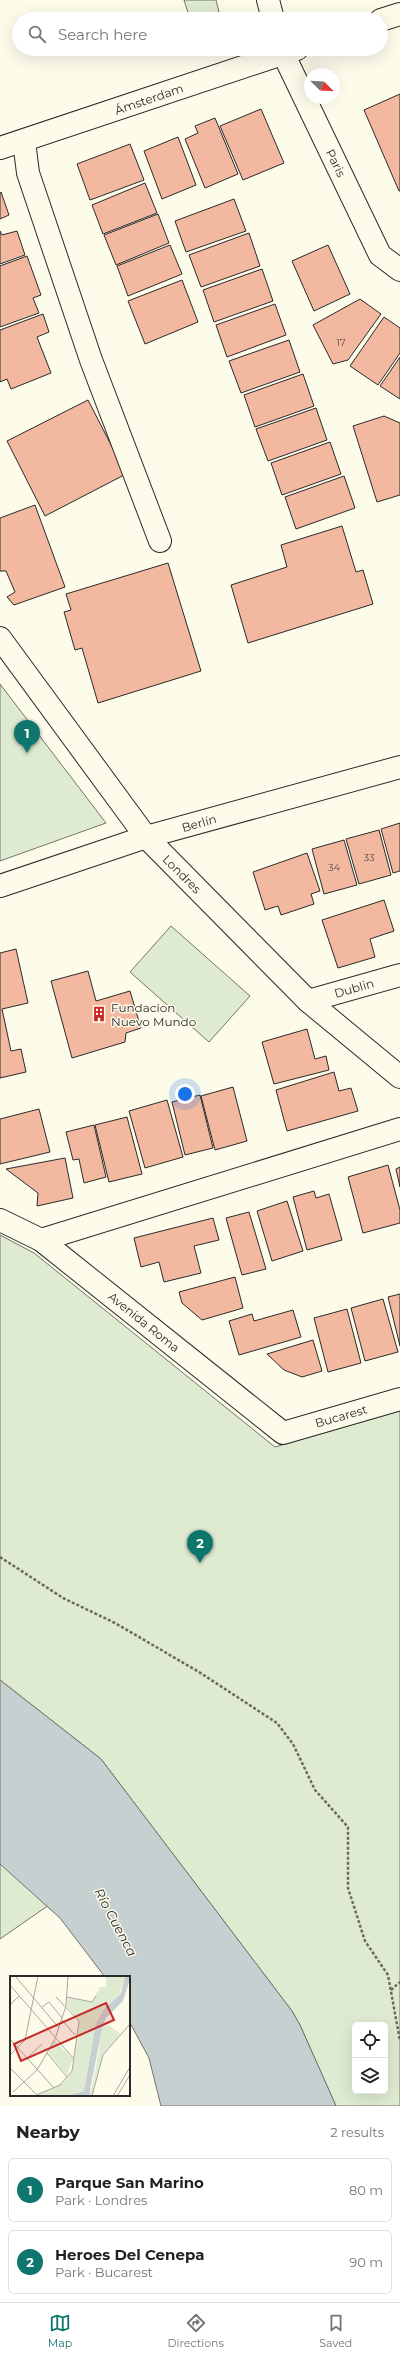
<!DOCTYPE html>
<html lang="en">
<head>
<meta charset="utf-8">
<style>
  :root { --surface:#fff; --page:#f2f2f2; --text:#222; --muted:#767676; --line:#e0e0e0; --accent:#0f766e }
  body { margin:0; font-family:Montserrat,sans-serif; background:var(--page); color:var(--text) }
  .controls { position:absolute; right:12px; bottom:12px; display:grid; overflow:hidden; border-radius:6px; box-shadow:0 4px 16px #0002 }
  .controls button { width:36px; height:36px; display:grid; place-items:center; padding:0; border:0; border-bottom:1px solid var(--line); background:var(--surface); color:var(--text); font:20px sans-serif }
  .compass { position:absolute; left:304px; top:68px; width:36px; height:36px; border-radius:50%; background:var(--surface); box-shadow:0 4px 16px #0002; rotate:114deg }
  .you { position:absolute; left:185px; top:1094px; width:14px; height:14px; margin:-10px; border:3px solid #fff; border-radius:50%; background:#1a73e8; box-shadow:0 0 0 6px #1a73e833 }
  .badge { display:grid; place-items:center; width:26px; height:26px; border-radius:50%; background:var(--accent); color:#fff; font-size:13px; font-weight:700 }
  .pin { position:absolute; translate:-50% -33px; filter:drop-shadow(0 1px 2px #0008) }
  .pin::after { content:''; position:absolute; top:21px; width:14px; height:12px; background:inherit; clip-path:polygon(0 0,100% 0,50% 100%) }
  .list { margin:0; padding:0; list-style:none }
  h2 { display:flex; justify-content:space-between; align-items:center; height:52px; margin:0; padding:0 16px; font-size:17px }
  h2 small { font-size:13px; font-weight:400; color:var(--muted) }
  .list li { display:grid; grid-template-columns:26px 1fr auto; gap:12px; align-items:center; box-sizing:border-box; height:64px; margin:0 8px 8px; padding:0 8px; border:1px solid var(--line); border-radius:6px }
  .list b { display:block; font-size:15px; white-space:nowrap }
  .list p { margin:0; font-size:13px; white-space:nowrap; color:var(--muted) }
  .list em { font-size:13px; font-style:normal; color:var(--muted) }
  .icon { flex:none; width:22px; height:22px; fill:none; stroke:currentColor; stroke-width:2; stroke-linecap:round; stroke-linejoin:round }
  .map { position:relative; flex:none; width:400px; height:2106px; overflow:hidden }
  .search { position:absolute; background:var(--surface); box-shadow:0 4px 16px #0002; left:12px; right:12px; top:12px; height:44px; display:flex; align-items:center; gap:10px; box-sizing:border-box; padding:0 14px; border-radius:22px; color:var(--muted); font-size:15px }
  .sheet { height:196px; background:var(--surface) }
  nav { display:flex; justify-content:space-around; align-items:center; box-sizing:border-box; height:56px; border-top:1px solid var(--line); background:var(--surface); font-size:11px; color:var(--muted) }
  nav a { display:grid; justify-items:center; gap:2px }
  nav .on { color:var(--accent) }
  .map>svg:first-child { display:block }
</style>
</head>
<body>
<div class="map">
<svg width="400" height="2106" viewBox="0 0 400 2106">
  <rect width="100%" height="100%" fill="#fdfbea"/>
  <g fill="#deebd1" stroke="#74746e" fill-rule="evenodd">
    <polygon points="184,0 216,0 220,16 209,19 190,19"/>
    <polygon points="0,684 106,823 0,861"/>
    <polygon points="171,926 250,996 209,1042 130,972"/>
    <path d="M 0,1235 L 34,1253 L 275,1447 L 400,1411 L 400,2106 L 336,2106 L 300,2025 L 292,2011 L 101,1759 L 0,1680 ZM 355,2025 L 385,2025 L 385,2091 L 355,2091 Z"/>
    <polygon points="0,1807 82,1882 0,1939"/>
  </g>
  <polygon fill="#c7d0d0" stroke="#74746e" points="0,1680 101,1759 292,2011 300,2025 336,2106 161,2106 149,2058 129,2021 129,1977 105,1977 60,1918 0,1864"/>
  <g fill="#f2b8a0" stroke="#2b2b2b">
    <polygon points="400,94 400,191 399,191 364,110"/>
    <polygon points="261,109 284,163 243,180 220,126"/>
    <polygon points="215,118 238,174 205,188 185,139 198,133 195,126"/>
    <polygon points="178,137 196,185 162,199 144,151"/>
    <polygon points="130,144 144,180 90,200 77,164"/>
    <polygon points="145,183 157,213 103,234 92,205"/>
    <polygon points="1,192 9,215 0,219 0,193"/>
    <polygon points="234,199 246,231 186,252 175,221"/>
    <polygon points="158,214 169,243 116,265 104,235"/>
    <polygon points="0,231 2,235 17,231 25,255 0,264"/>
    <polygon points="249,233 260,266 201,287 189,255"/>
    <polygon points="170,245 182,274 128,296 117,266"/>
    <polygon points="328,245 350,294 314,311 292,261"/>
    <polygon points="27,256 41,295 33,298 39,313 0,327 0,266"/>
    <polygon points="262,269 273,301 214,322 203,290"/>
    <polygon points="182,280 198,322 145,344 128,301"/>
    <polygon points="360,299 381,314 348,360 333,364 313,325"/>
    <polygon points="275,304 286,335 227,357 216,325"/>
    <polygon points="43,314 49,332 37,337 51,373 11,389 7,379 0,382 0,330"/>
    <polygon points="384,317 400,328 400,353 378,385 350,366"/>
    <polygon points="289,340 300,372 241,393 229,361"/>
    <polygon points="400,357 400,399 380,386"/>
    <polygon points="303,374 314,406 255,427 244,395"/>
    <polygon points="88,400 126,474 45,516 7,441"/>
    <polygon points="316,408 327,440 268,461 256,429"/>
    <polygon points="384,416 400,423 400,495 377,502 353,426"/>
    <polygon points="330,442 341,474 282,495 271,463"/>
    <polygon points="344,476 355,508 296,529 285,497"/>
    <polygon points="35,505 65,587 14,605 7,597 15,592 6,571 0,571 0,518"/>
    <polygon points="342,526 356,572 363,570 373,604 248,643 231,585 287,567 281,545"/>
    <polygon points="168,563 201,671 98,703 82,648 75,650 64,612 71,610 66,594"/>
    <polygon points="400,823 400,871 393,873 381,829"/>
    <polygon points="379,830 391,875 359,884 346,839"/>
    <polygon points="344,840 357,885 324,894 312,849"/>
    <polygon points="307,853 320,891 311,894 314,904 281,915 278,906 265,910 253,872"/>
    <polygon points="384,900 394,931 370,939 375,957 338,968 322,920"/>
    <polygon points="16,949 28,1003 2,1009 11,1051 21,1049 26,1072 0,1078 0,953"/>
    <polygon points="88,971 96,1001 130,991 141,1028 126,1033 125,1042 72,1058 51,981"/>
    <polygon points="307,1029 315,1059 326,1056 329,1070 274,1084 262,1042"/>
    <polygon points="334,1072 339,1091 351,1088 358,1111 287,1131 276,1090"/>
    <polygon points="233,1087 247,1141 215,1150 201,1096"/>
    <polygon points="200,1095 213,1148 185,1155 172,1102"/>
    <polygon points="167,1100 183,1157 145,1168 129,1111"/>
    <polygon points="39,1109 50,1152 0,1164 0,1119"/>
    <polygon points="127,1117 142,1174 109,1182 95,1125"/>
    <polygon points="94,1125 106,1177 84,1183 79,1159 73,1160 66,1132"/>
    <polygon points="65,1158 73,1198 37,1206 38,1193 6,1169"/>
    <polygon points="388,1165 400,1210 400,1223 363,1233 348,1177"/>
    <polygon points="400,1167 400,1187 396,1169"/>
    <polygon points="314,1191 316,1198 329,1194 342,1240 307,1250 293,1197"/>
    <polygon points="287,1201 303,1251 272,1261 257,1211"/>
    <polygon points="249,1212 266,1269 242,1275 226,1218"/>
    <polygon points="213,1218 219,1240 194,1246 201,1273 164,1282 159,1262 141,1267 134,1238"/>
    <polygon points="235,1277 243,1308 202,1320 182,1303 179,1292"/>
    <polygon points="400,1294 400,1346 388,1297"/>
    <polygon points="383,1299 398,1352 365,1361 351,1308"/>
    <polygon points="347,1309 361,1363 328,1372 314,1318"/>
    <polygon points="293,1310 301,1337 239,1355 229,1321 252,1314 254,1321"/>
    <polygon points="313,1340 322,1371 302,1377 284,1370 267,1354"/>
  </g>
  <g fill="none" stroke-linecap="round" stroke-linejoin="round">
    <defs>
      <g id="street">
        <polyline points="268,0 273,19"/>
        <polyline points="381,20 400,14"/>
        <polyline points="281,49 380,255 400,270"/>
        <polyline points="24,141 28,173 91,360 160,541"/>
        <polyline points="0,148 297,49"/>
        <polyline points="0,638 146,837 308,1001 400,1077"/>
        <polyline points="0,886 146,837 400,767"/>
        <polyline points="308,1001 400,975"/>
        <polyline points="0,1220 41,1240 283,1433 400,1399"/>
        <polyline points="41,1240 400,1129"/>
      </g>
    </defs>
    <use href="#street" stroke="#2b2b2b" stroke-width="24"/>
    <g stroke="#6a6964" stroke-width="2.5" stroke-dasharray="3 2" stroke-linecap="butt">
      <polyline points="0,1557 63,1598 115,1623 199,1672 277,1723 293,1744 315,1790 348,1827 348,1888 365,1941 388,1975 400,2041"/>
      <polyline points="391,1990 400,1982"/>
    </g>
    <use href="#street" stroke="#fdfbea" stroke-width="22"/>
  </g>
  <defs>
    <symbol id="building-bare" viewBox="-9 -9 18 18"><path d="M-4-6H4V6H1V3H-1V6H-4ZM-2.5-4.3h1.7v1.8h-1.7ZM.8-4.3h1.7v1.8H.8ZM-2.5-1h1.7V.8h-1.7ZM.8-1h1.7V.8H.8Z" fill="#c62828" stroke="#fdfbea" stroke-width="2.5" paint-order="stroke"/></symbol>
  </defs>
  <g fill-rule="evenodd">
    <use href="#building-bare" x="88" y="1003" width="22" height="22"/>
  </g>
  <g text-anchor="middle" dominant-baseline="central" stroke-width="3" stroke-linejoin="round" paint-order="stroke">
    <g font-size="10" fill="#5d4e48">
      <text x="341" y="342">17</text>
      <text x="369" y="857">33</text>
      <text x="334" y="867">34</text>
    </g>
    <g font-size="12" fill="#2b2b2b" stroke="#fdfbea">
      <text transform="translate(149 99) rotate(-19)">Ámsterdam</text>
      <text transform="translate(336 163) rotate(64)">Paris</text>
      <text transform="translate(199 823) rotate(-16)">Berlín</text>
      <text transform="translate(182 874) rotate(45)">Londres</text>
      <text transform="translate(354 988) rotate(-16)">Dublin</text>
      <text transform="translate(144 1322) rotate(39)">Avenida Roma</text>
      <text transform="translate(341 1416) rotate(-16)">Bucarest</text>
    </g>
    <g font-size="12" fill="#2b2b2b" stroke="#fdfbea" text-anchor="start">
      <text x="111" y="1007">Fundacion<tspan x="111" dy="14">Nuevo Mundo</tspan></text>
    </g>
    <g font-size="13" font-style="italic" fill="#2b2b2b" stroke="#fdfbea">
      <text transform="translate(116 1922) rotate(62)">Río Cuenca</text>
    </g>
  </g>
  <g transform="translate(10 1976)">
    <rect width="120" height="120" fill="#fdfbea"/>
    <path d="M 96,0 L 115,0 L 110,17 L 94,33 L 86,47 L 74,115 L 58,120 L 25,120 L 53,107 L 62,95 L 69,45 L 57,30 L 58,22 L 82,26 L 90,11 L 96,11 ZM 92,45 L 111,58 L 93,79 L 82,120 L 77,120 L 82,111 L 88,81 ZM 45,65 L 63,83 L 57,99 L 38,77 Z" fill="#deebd1"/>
    <path d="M 115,0 L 120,0 L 120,3 L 113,25 L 96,42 L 92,53 L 79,119 L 58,120 L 74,115 L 86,47 L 94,33 L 111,17 Z" fill="#c7d0d0"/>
    <path fill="none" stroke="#a9a89e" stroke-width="1" d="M 5,0 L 49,52M 0,9 L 63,82M 57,21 L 82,26 L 86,20M 0,29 L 9,20M 32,31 L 39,26 L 52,42M 52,44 L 65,59M 0,63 L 43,111M 37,77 L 57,101M 0,79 L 15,64 L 28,0M 17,82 L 32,68M 0,92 L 26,118M 3,116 L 27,94 L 45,63 L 56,30 L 58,0M 24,120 L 50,109 L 62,95 L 69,45 L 46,21M 82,120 L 93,79 L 120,48M 103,120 L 120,91M 107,120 L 120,99"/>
    <path fill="#c62828" fill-opacity="0.15" stroke="#c62828" stroke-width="2" d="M 96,27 L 104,44 L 11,85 L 4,68 Z"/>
    <rect width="120" height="120" fill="none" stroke="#2b2b2b" stroke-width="2"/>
  </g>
</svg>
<div class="controls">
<button><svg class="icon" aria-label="locate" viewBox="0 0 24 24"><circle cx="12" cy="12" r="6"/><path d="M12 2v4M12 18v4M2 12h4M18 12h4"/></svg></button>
<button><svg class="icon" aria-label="layers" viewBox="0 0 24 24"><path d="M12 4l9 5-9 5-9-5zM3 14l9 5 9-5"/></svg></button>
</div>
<svg class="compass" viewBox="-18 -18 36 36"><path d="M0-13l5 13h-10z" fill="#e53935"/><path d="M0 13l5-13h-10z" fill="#767676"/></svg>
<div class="you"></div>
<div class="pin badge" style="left:27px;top:753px">1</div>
<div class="pin badge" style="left:200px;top:1563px">2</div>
<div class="search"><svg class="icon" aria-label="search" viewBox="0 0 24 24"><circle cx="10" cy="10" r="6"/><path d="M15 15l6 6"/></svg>Search here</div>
</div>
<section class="sheet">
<h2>Nearby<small>2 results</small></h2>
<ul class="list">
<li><span class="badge">1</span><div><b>Parque San Marino</b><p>Park · Londres</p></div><em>80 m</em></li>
<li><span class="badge">2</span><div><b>Heroes Del Cenepa</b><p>Park · Bucarest</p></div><em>90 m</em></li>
</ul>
</section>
<nav>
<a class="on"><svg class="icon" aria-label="map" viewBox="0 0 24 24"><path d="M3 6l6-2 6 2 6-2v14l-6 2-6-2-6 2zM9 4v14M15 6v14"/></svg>Map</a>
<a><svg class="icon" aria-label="directions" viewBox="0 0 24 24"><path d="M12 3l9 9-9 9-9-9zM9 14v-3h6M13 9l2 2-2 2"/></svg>Directions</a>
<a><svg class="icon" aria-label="saved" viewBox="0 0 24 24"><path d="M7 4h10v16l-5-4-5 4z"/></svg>Saved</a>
</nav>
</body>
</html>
